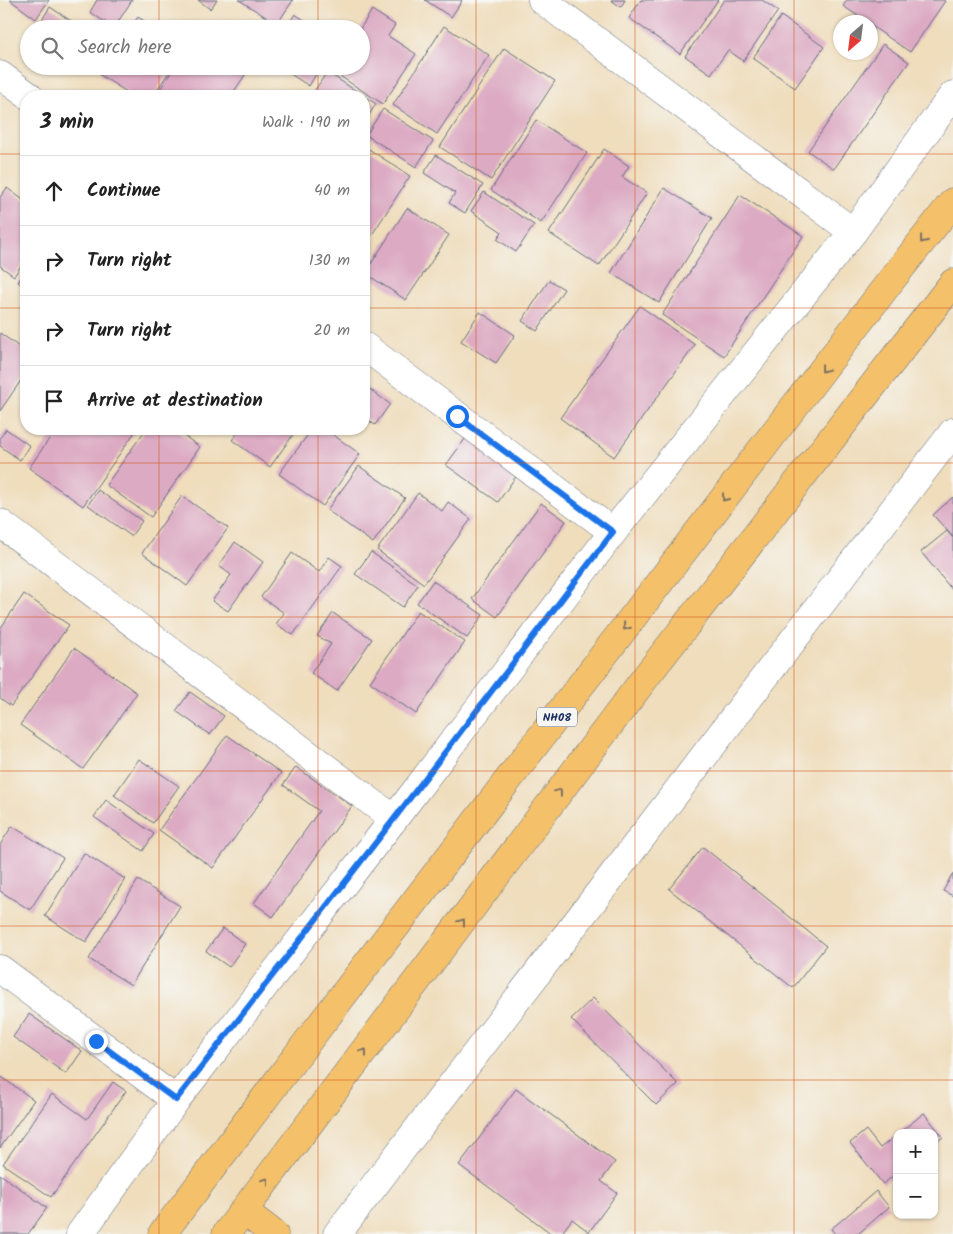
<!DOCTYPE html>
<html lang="en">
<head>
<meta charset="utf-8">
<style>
  :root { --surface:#fff; --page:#f6f6f6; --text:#222; --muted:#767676; --line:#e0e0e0 }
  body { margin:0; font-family:Kalam,sans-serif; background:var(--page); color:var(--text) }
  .controls { position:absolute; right:15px; bottom:15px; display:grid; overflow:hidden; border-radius:10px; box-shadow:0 1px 4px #0004 }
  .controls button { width:45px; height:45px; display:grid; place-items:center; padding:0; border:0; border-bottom:1px solid var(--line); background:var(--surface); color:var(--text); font:25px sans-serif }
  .compass { position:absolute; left:833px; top:15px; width:45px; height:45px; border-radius:50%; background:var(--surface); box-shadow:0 1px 4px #0004; rotate:208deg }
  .stop { position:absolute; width:15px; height:15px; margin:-11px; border:4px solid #1a73e8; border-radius:50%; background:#fff }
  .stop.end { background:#1a73e8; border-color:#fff; box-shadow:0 1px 5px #0008 }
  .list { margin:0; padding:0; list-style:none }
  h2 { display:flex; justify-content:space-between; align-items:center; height:65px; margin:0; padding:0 20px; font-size:21px }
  h2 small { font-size:16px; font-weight:400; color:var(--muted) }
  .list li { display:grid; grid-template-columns:32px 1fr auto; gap:15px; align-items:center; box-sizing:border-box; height:70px; padding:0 20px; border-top:1px solid var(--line) }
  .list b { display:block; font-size:19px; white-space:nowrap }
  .list em { font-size:16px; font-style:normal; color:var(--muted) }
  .icon { flex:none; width:28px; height:28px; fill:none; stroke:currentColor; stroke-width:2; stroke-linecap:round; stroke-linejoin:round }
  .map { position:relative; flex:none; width:953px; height:1234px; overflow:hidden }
  .search { position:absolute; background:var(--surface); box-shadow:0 1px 4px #0004; left:20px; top:20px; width:350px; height:55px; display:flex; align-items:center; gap:12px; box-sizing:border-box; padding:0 18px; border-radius:28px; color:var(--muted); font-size:19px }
  .panel { position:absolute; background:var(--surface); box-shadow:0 1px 4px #0004; left:20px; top:90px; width:350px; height:345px; border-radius:20px }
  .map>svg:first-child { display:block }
</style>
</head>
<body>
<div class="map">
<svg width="953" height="1234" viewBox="0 0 953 1234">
  <rect width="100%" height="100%" fill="#f6f6f2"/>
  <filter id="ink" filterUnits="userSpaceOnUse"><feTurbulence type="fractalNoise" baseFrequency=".02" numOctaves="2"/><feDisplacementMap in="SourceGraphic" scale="10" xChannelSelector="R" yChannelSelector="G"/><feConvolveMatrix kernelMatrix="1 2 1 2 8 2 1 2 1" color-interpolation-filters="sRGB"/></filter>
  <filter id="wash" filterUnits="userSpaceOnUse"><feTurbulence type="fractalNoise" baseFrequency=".0096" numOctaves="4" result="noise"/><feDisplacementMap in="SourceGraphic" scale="20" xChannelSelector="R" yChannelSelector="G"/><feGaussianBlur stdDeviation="1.12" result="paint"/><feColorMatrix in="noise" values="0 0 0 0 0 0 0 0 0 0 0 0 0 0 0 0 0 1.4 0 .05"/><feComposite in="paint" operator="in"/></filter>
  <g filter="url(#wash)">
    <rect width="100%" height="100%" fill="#efddbc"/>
    <g id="blocks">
      <g fill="#dcaac3">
        <polygon points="10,0 49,0 36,19"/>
        <polygon points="97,0 132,0 114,28 90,12"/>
        <polygon points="198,0 217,0 210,9"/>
        <polygon points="239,0 293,0 277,24"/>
        <polygon points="425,0 461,0 462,1 451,17"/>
        <polygon points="611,0 625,0 621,7"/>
        <polygon points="641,0 718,0 680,54 629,18"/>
        <polygon points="724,0 762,0 778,11 743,61 728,50 711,74 685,56"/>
        <polygon points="847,0 943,0 945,1 910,52 870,25 870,22 867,22 843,6"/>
        <polygon points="50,7 83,29 43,29 38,26"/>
        <polygon points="372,10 395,25 388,36 416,54 383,104 332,71 336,66 361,66 361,29 360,29"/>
        <polygon points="295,14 318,29 285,29"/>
        <polygon points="781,16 824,47 795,88 753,58"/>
        <polygon points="138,17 157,29 130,29"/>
        <polygon points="444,26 489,55 437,134 393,105"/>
        <polygon points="883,44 909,62 834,169 808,151"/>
        <polygon points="504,48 555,81 491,180 440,147"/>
        <polygon points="106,66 173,66 153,96 133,96 100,75"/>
        <polygon points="175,66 251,66 231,96 156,96"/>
        <polygon points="278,66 321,66 309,86"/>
        <polygon points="327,72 376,104 364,123 364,96 318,96 313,93"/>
        <polygon points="383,109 433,141 416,167 366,135"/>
        <polygon points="536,120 587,153 541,223 491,190"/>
        <polygon points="364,146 410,176 364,247"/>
        <polygon points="604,149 629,166 622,177 647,193 599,266 549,233"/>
        <polygon points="436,155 483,185 465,213 449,203 455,193 424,173"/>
        <polygon points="7,188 26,202 26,259 14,276 0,266 0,197"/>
        <polygon points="664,188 712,218 659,303 611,273"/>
        <polygon points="484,192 534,225 516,252 497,239 502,232 471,211"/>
        <polygon points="740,195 803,236 724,356 662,315"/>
        <polygon points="407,208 449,235 406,300 365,273"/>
        <polygon points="26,270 26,288 18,282"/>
        <polygon points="549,280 564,289 537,331 522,321"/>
        <polygon points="640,306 695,345 614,457 560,418"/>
        <polygon points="480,312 515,335 496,363 461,341"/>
        <polygon points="0,333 26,352 26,373 0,411"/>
        <polygon points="364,385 390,404 375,425 364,417"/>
        <polygon points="6,429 30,446 20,460 0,446 0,438"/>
        <polygon points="56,429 137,429 83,506 29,468"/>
        <polygon points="146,429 174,429 200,447 151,517 106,485"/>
        <polygon points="241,429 297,429 270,467 232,440"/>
        <polygon points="312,429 325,429 360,454 323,506 279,474"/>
        <polygon points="468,435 519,472 498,502 446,465"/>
        <polygon points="359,466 405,498 373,543 327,510"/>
        <polygon points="98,490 142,521 131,536 88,505"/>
        <polygon points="418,493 442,511 448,502 471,519 424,584 377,550"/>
        <polygon points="182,496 228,528 187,586 142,553"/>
        <polygon points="953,497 953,537 933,515"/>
        <polygon points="541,503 566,521 497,617 472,599"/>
        <polygon points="947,531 953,538 953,591 921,552"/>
        <polygon points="235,542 263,562 228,611 212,601 231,575 219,566"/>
        <polygon points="371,552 418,585 403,607 355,574"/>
        <polygon points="292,553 319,572 329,557 342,566 293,635 276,624 284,613 261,597"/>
        <polygon points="433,581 483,615 467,638 417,603"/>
        <polygon points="24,594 69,625 11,706 0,698 0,629"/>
        <polygon points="418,611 465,642 416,714 370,682"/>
        <polygon points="333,613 372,639 337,691 311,673 331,644 317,636"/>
        <polygon points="74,648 137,693 83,769 20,725"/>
        <polygon points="190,692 224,716 210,735 176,711"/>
        <polygon points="227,735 281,773 213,868 159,830"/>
        <polygon points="139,759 179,786 153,823 114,795"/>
        <polygon points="296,767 352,806 273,917 254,903 319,811 283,785"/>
        <polygon points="106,800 154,834 143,851 94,817"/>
        <polygon points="12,826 63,858 30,910 0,891 0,845"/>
        <polygon points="703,847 826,946 793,988 669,889"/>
        <polygon points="84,853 125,879 86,942 45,916"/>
        <polygon points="953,873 953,896 943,891"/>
        <polygon points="138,880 180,906 131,985 89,959"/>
        <polygon points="223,928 245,944 229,967 206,951"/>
        <polygon points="593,998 678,1084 656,1105 571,1019"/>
        <polygon points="29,1014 82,1051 66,1074 13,1037"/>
        <polygon points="0,1076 34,1100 0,1148"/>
        <polygon points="113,1082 126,1091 51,1197 3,1164 52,1094 87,1119"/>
        <polygon points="516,1089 615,1162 601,1181 617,1193 589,1232 572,1219 561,1234 552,1234 459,1165"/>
        <polygon points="924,1113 943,1137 934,1144 934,1133 899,1133"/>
        <polygon points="866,1130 880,1148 897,1135 897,1173 883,1184 850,1143"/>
        <polygon points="0,1174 47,1208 28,1234 0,1234"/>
        <polygon points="876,1191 889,1207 858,1234 835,1234 831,1229"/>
      </g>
    </g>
  </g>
  <g filter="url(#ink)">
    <use href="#blocks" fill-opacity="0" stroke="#656c7f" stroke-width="1"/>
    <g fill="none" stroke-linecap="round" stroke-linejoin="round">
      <defs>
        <g id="minor">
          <polyline points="542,0 853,232"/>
          <polyline points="0,75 29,96"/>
          <polyline points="364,346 613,532"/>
          <polyline points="0,523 394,819"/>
          <polyline points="0,969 176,1100"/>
          <polyline points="80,1234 176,1100 394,819 613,532 853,232 953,95"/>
          <polyline points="337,1234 953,432"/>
        </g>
        <g id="highway">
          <polyline points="244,1211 274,1234"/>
          <polyline points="162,1234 298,1054 889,283 953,202"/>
          <polyline points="226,1234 648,674 953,283"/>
        </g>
      </defs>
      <use href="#minor" stroke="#656c7f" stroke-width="29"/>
      <use href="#highway" stroke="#656c7f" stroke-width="29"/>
      <use href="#minor" stroke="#fff" stroke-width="28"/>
      <use href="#highway" stroke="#f4c16b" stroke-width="28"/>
    </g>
    <defs><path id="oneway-chevron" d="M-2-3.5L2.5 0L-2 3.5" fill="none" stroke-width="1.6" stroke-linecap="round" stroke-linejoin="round" transform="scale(1.25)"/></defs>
    <g stroke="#7d7164">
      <use href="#oneway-chevron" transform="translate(923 240) rotate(128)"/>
      <use href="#oneway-chevron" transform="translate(824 369) rotate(127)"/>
      <use href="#oneway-chevron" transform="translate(725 498) rotate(128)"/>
      <use href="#oneway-chevron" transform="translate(626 627) rotate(128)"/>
      <use href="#oneway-chevron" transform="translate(559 792) rotate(-53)"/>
      <use href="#oneway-chevron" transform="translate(462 922) rotate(-53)"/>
      <use href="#oneway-chevron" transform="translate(364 1052) rotate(-53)"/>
      <use href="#oneway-chevron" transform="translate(266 1181) rotate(-53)"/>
    </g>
  </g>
  <g fill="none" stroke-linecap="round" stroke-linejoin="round" filter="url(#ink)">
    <polyline stroke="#1a73e8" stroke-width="6" points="96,1041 176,1100 394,819 613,532 457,416"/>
  </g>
  <path fill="none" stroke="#d45514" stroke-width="1" stroke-opacity="0.55" d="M 159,0 L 159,29M 318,0 L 318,29M 476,0 L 476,1234M 635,0 L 635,1234M 794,0 L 794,1234M 159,66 L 159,96M 318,66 L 318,96M 0,154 L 26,154M 364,154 L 953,154M 0,308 L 26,308M 364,308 L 953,308M 159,429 L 159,1234M 318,429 L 318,1234M 0,463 L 953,463M 0,617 L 953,617M 0,771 L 953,771M 0,926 L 953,926M 0,1080 L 953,1080"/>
  <g text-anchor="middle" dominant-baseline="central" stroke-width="4.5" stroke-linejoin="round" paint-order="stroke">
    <rect fill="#f6f6f2" stroke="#5d6b8a" stroke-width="1" x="537" y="707.5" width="40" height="19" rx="4"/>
    <g font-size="12" font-weight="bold" fill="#1b2f5e">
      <text x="557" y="717">NH08</text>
    </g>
  </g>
</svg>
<div class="controls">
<button>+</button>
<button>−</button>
</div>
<svg class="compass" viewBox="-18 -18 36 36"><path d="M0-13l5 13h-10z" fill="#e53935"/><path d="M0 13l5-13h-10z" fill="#767676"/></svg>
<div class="stop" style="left:457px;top:416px"></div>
<div class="stop end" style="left:96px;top:1041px"></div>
<div class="search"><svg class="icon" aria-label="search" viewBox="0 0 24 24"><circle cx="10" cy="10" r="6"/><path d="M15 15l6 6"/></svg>Search here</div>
<section class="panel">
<h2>3 min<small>Walk · 190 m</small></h2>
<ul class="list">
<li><svg class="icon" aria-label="ahead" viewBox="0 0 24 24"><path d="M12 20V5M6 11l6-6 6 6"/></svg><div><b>Continue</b></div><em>40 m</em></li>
<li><svg class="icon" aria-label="right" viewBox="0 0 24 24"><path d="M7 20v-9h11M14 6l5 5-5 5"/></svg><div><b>Turn right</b></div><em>130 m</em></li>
<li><svg class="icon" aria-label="right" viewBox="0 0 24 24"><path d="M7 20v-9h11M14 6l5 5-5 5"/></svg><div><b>Turn right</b></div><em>20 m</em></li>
<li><svg class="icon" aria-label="arrive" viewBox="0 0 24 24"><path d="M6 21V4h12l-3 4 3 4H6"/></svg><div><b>Arrive at destination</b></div></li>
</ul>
</section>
</div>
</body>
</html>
